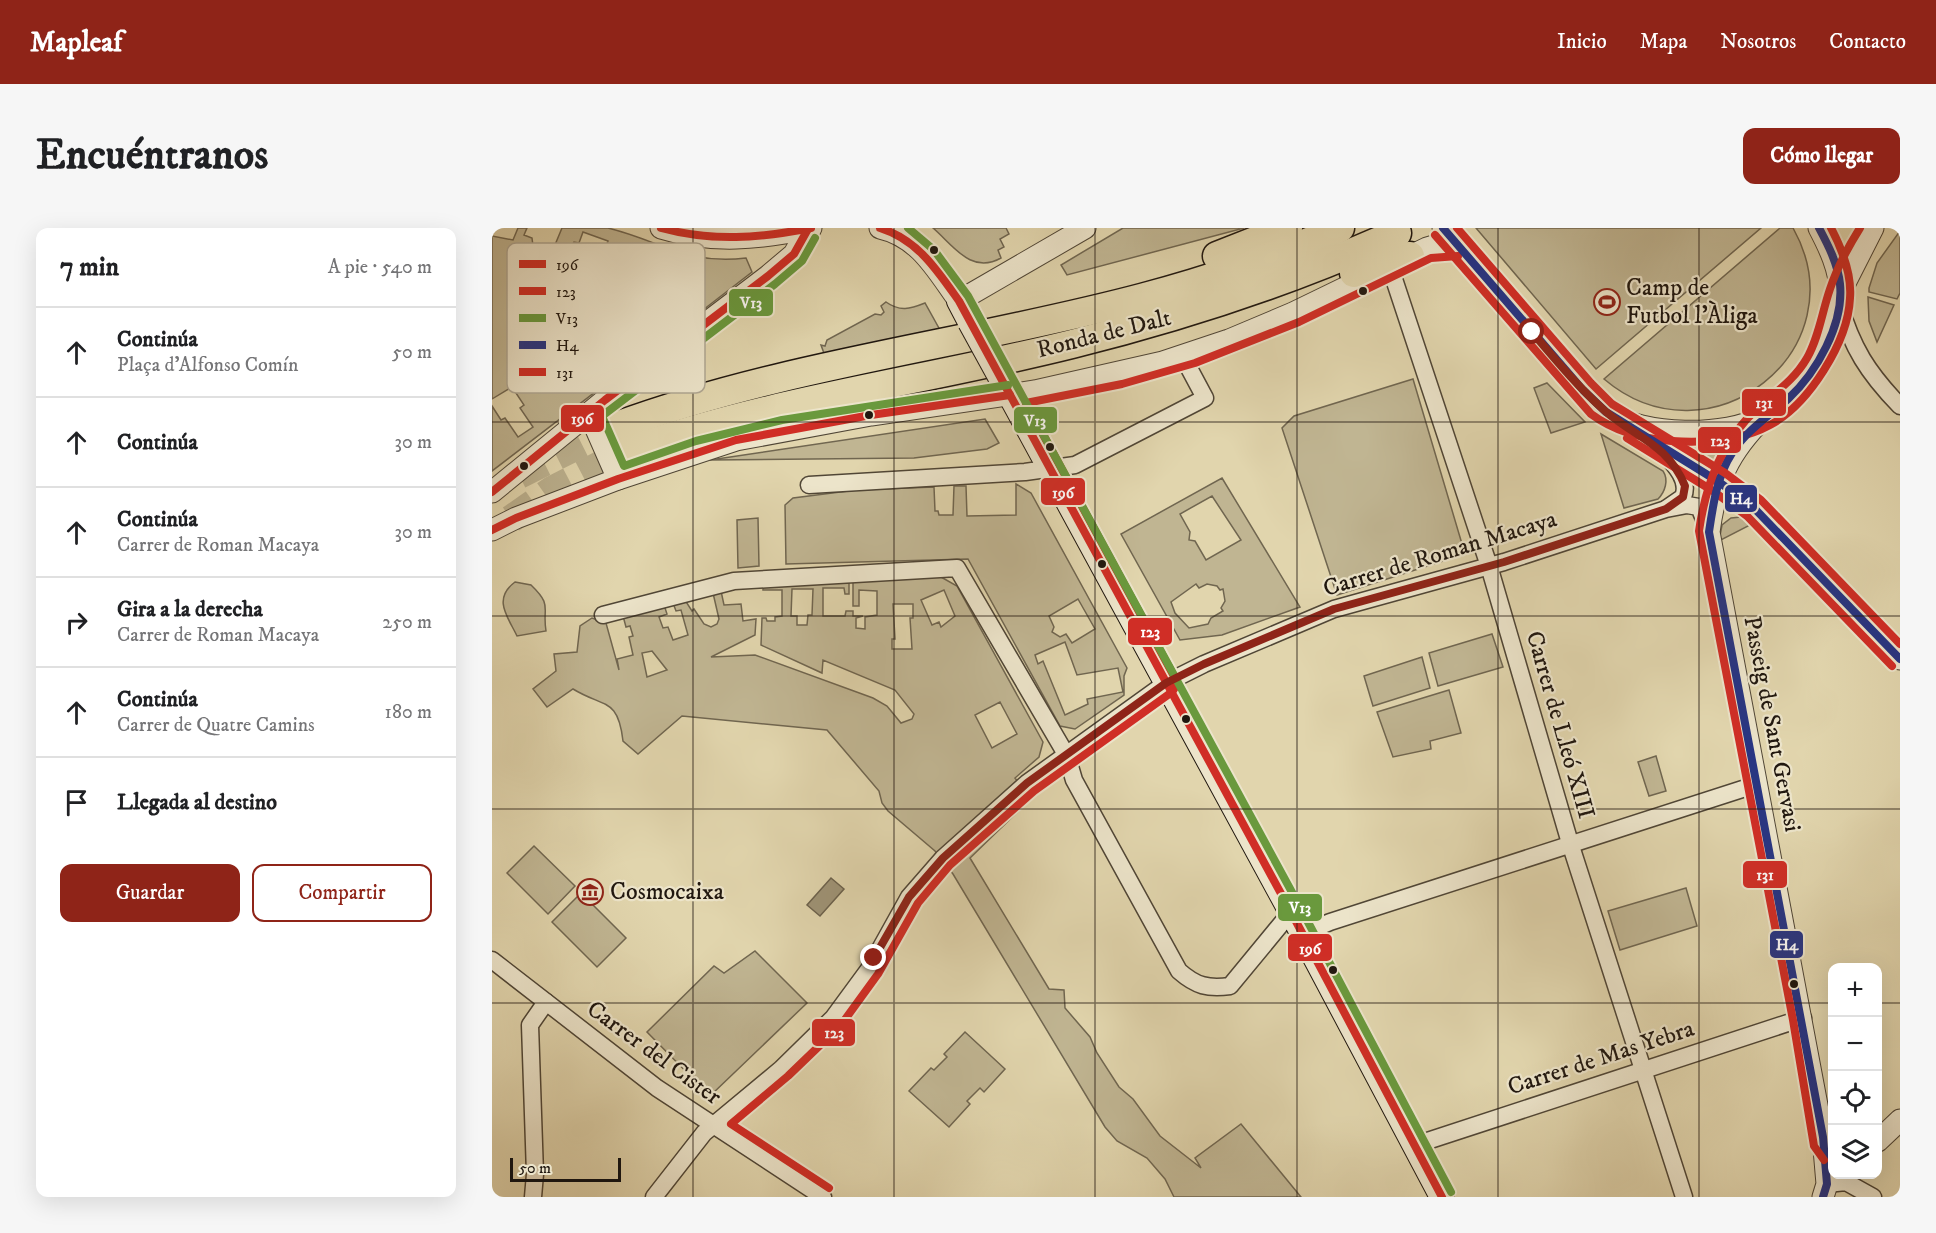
<!DOCTYPE html>
<html lang="es">
<head>
<meta charset="utf-8">
<style>
  :root { --surface:#fff; --page:#f6f6f6; --text:#202124; --muted:#757577; --line:#e0e0e0; --accent:#8f2418 }
  body { margin:0; font-family:"IM FELL DW Pica",serif; background:var(--page); color:var(--text) }
  .controls { position:absolute; right:18px; bottom:18px; display:grid; overflow:hidden; border-radius:12px; box-shadow:0 6px 24px #0002 }
  .controls button { width:54px; height:54px; display:grid; place-items:center; padding:0; border:0; border-bottom:2px solid var(--line); background:var(--surface); color:var(--text); font:30px sans-serif }
  .scale { position:absolute; left:18px; bottom:15px; width:111px; box-sizing:border-box; padding-left:6px; border:3px solid #20170f; border-top:0; font-size:16px; line-height:21px; white-space:nowrap; color:#20170f; -webkit-text-stroke:4px #ece4ca; paint-order:stroke }
  .stop { position:absolute; width:18px; height:18px; margin:-14px; border:4px solid #8f2418; border-radius:50%; background:#fff }
  .stop.end { background:#8f2418; border-color:#fff; box-shadow:0 2px 6px #0008 }
  .list { margin:0; padding:0; list-style:none }
  h2 { display:flex; justify-content:space-between; align-items:center; height:78px; margin:0; padding:0 24px; font-size:26px }
  h2 small { font-size:20px; font-weight:400; color:var(--muted) }
  .list li { display:grid; grid-template-columns:39px 1fr auto; gap:18px; align-items:center; box-sizing:border-box; height:90px; padding:0 24px; border-top:2px solid var(--line) }
  .list b { display:block; font-size:22px; white-space:nowrap }
  .list p { margin:0; font-size:20px; white-space:nowrap; color:var(--muted) }
  .list em { font-size:20px; font-style:normal; color:var(--muted) }
  .actions { display:flex; gap:12px; padding:18px 24px }
  .actions a { flex:1; padding:14px 0; border:2px solid var(--accent); border-radius:12px; text-align:center; font-size:21px; color:var(--accent) }
  .actions .main { background:var(--accent); color:#fff }
  .icon { flex:none; width:33px; height:33px; fill:none; stroke:currentColor; stroke-width:2; stroke-linecap:round; stroke-linejoin:round }
  .map { position:relative; flex:none; width:1408px; height:969px; overflow:hidden; border-radius:12px }
  header { display:flex; align-items:center; gap:36px; box-sizing:border-box; height:84px; padding:0 30px; background:var(--accent); color:#fff }
  header strong { font-size:28px }
  nav { display:flex; gap:33px; margin-inline-start:auto; font-size:21px }
  .intro { display:flex; align-items:center; justify-content:space-between; box-sizing:border-box; height:144px; padding:0 36px }
  h1 { margin:0; font-size:42px }
  .button { padding:15px 27px; border-radius:12px; background:var(--accent); color:#fff; font-size:21px; font-weight:700 }
  main { display:flex; gap:36px; padding:0 36px }
  aside { flex:1; background:var(--surface); border-radius:12px; box-shadow:0 6px 24px #0002 }
  .map>svg:first-child { display:block }
</style>
</head>
<body>
<header>
<strong>Mapleaf</strong>
<nav><a>Inicio</a><a>Mapa</a><a>Nosotros</a><a>Contacto</a></nav>
</header>
<div class="intro"><h1>Encuéntranos</h1><a class="button">Cómo llegar</a></div>
<main>
<aside>
<h2>7 min<small>A pie · 540 m</small></h2>
<ul class="list">
<li><svg class="icon" aria-label="ahead" viewBox="0 0 24 24"><path d="M12 20V5M6 11l6-6 6 6"/></svg><div><b>Continúa</b><p>Plaça d'Alfonso Comín</p></div><em>50 m</em></li>
<li><svg class="icon" aria-label="ahead" viewBox="0 0 24 24"><path d="M12 20V5M6 11l6-6 6 6"/></svg><div><b>Continúa</b></div><em>30 m</em></li>
<li><svg class="icon" aria-label="ahead" viewBox="0 0 24 24"><path d="M12 20V5M6 11l6-6 6 6"/></svg><div><b>Continúa</b><p>Carrer de Roman Macaya</p></div><em>30 m</em></li>
<li><svg class="icon" aria-label="right" viewBox="0 0 24 24"><path d="M7 20v-9h11M14 6l5 5-5 5"/></svg><div><b>Gira a la derecha</b><p>Carrer de Roman Macaya</p></div><em>250 m</em></li>
<li><svg class="icon" aria-label="ahead" viewBox="0 0 24 24"><path d="M12 20V5M6 11l6-6 6 6"/></svg><div><b>Continúa</b><p>Carrer de Quatre Camins</p></div><em>180 m</em></li>
<li><svg class="icon" aria-label="arrive" viewBox="0 0 24 24"><path d="M6 21V4h12l-3 4 3 4H6"/></svg><div><b>Llegada al destino</b></div></li>
</ul>
<div class="actions"><a class="main">Guardar</a><a>Compartir</a></div>
</aside>
<div class="map">
<svg width="1408" height="969" viewBox="0 0 1408 969">
  <rect width="100%" height="100%" fill="#e1d5ad"/>
  <filter id="stains"><feTurbulence type="fractalNoise" baseFrequency=".00333" numOctaves="4"/><feColorMatrix values="0 0 0 0 .2 0 0 0 0 .09 0 0 0 0 .02 0 0 0 .5 -.17"/></filter>
  <radialGradient id="worn" r=".72"><stop offset=".6" stop-color="#630" stop-opacity="0"/><stop offset="1" stop-color="#630" stop-opacity=".3"/></radialGradient>
  <g fill="#c0b592" stroke="#706650" stroke-width="1.5" fill-rule="evenodd">
    <path d="M 26,0 L 35,0 L 32,7 L 40,10 L 41,18 L 60,24 L 70,0 C 84,0 102,0 116,0 C 169,13 194,37 254,30 L 260,44 L 189,99 L 178,84 L 167,90 L 159,78 L 143,82 L 167,115 L 0,243 L 0,178 L 9,192 L 13,190 L 26,209 L 41,199 L 28,180 L 32,177 L 20,159 L 0,171 L 0,8 L 21,12 ZM 91,4 L 116,13 L 112,26 L 138,35 L 148,32 L 152,46 L 142,49 L 144,58 L 113,66 L 124,35 L 109,28 L 106,36 L 101,35 L 97,42 L 78,35 L 81,27 L 78,21 L 82,14 L 87,15 ZM 190,47 L 204,50 L 199,72 L 193,71 L 192,75 L 171,70 L 171,52 L 181,54 L 182,48 ZM 112,99 L 132,124 L 115,138 L 103,122 L 94,125 L 90,120 L 91,114 Z"/>
    <path d="M 441,0 L 514,0 L 517,6 L 508,11 L 512,19 L 506,22 L 509,30 C 479,47 461,17 441,0 Z"/>
    <polygon points="631,0 752,0 575,47 569,37"/>
    <polygon points="984,0 1269,0 1104,141"/>
    <path d="M 1288,0 L 1301,0 C 1369,121 1218,241 1112,151 Z"/>
    <polygon points="1408,3 1408,65 1405,71 1377,64 1377,60 1385,35"/>
    <polygon points="1376,69 1402,77 1385,114 1377,93"/>
    <path d="M 394,74 C 408,84 418,81 433,75 L 448,102 L 333,128 L 329,117 L 333,118 L 335,112 L 383,86 L 389,87 L 392,84 L 389,78 Z"/>
    <polygon points="921,151 973,326 845,367 790,200 802,188"/>
    <polygon points="1055,155 1093,194 1059,205 1042,160"/>
    <polygon points="493,191 507,215 495,221 422,230 218,232"/>
    <path d="M 1109,206 L 1171,243 C 1177,252 1173,264 1166,271 L 1132,280 Z"/>
    <polygon points="1228,212 1232,214 1222,235 1219,233 1216,237 1181,217 1182,214"/>
    <path d="M 730,250 L 808,379 L 730,407 L 688,412 L 629,306 ZM 720,268 L 749,312 L 714,332 L 703,313 L 697,312 L 698,304 L 688,286 ZM 704,356 L 707,360 L 715,356 L 725,358 L 728,362 L 731,361 L 733,373 L 729,380 L 731,383 L 719,390 L 716,396 L 697,400 L 683,385 L 679,374 Z"/>
    <path d="M 524,256 L 539,265 L 635,440 L 632,448 L 632,467 L 583,501 L 568,498 L 476,331 L 294,336 L 293,277 L 301,270 L 364,262 L 442,259 L 443,283 L 446,283 L 447,287 L 461,287 L 462,258 L 474,258 L 475,288 L 524,287 ZM 586,371 L 603,401 L 580,415 L 574,406 L 568,409 L 560,404 L 562,399 L 557,388 ZM 573,414 L 585,447 L 626,440 L 631,464 L 595,471 L 596,476 L 573,487 L 551,433 L 546,436 L 543,427 Z"/>
    <polygon points="1249,289 1260,296 1227,313 1230,297 1239,290"/>
    <polygon points="266,290 267,338 246,340 245,292"/>
    <path d="M 449,349 L 465,358 L 551,514 L 547,529 L 523,550 L 539,571 L 478,630 L 557,761 L 572,762 L 573,780 L 598,809 L 605,825 L 627,859 L 641,871 L 668,908 L 709,940 L 703,930 L 749,896 L 809,969 L 682,969 L 673,951 L 655,930 L 625,913 L 613,899 L 461,646 L 443,623 L 396,583 L 390,575 L 387,563 L 335,502 L 190,488 L 146,526 L 131,513 C 126,469 112,480 81,461 L 55,479 L 41,461 L 64,443 L 62,426 L 85,424 L 88,398 L 100,390 L 114,395 L 127,442 L 125,431 L 141,427 L 137,409 L 141,408 L 138,398 L 134,399 L 131,388 L 172,377 L 175,386 L 167,389 L 171,400 L 176,399 L 181,412 L 196,407 L 189,382 L 184,383 L 181,375 L 193,372 L 200,383 L 202,381 L 212,396 L 219,399 L 225,396 L 227,391 L 221,365 L 229,363 L 232,377 L 249,376 L 251,393 L 264,391 L 263,407 L 219,429 L 263,427 L 381,470 L 395,478 L 409,495 L 420,491 L 422,486 L 403,462 L 331,432 L 330,445 L 269,417 L 270,390 L 274,390 L 275,393 L 283,393 L 283,389 L 290,388 L 290,362 L 271,362 L 271,354 L 357,352 L 357,366 L 353,366 L 352,360 L 331,360 L 331,388 L 353,388 L 354,383 L 361,383 L 361,388 L 371,388 L 364,390 L 364,400 L 373,401 L 373,389 L 385,387 L 385,363 L 367,362 L 367,378 L 361,378 L 361,352 ZM 300,361 L 321,361 L 320,387 L 316,387 L 315,397 L 305,397 L 305,388 L 299,388 ZM 452,362 L 463,388 L 449,399 L 447,394 L 440,397 L 429,372 ZM 401,376 L 421,376 L 421,390 L 418,390 L 420,421 L 400,421 L 400,411 L 403,411 ZM 160,423 L 175,442 L 155,449 L 150,425 ZM 508,474 L 525,506 L 500,520 L 483,487 Z"/>
    <path d="M 23,354 L 39,357 C 61,378 50,379 54,403 L 25,408 C 16,389 0,371 23,354 Z"/>
    <polygon points="1000,406 1011,439 946,458 937,425"/>
    <polygon points="930,429 938,460 881,478 872,448"/>
    <polygon points="957,462 969,505 938,513 939,521 901,529 885,484"/>
    <polygon points="1164,528 1174,563 1157,568 1146,534"/>
    <polygon points="42,618 83,658 56,686 15,645"/>
    <polygon points="1194,660 1205,698 1128,722 1116,683"/>
    <polygon points="89,665 134,710 105,739 60,694"/>
    <polygon points="263,723 315,775 218,868 155,804 222,738 232,745"/>
    <polygon points="473,804 513,841 492,864 488,860 475,873 478,876 457,899 417,863 439,840 442,842 455,829 452,826"/>
  </g>
  <polygon fill="#9f9477" stroke="#6c624d" stroke-width="1.5" points="339,650 352,661 328,688 315,677"/>
  <g fill="none" stroke-linecap="round" stroke-linejoin="round">
    <g stroke="#baaf8d" stroke-width="28" stroke-dasharray="28 14" stroke-linecap="butt">
      <polyline points="27,247 125,198"/>
      <polyline points="19,291 60,262 135,223"/>
    </g>
    <defs>
      <g id="minor">
        <polyline points="898,39 997,338 1078,615 1192,969"/>
        <path d="M 1347,75 C 1360,120 1376,145 1408,178"/>
        <path d="M 1172,225 C 1183,237 1198,253 1191,269 L 1175,280"/>
        <polyline points="317,257 533,244 583,237 713,170 690,127"/>
        <path d="M 111,387 L 242,353 L 465,340 L 575,528 L 582,552 L 687,743 C 704,758 716,761 738,758 L 799,684"/>
        <polyline points="810,706 838,694 1266,556"/>
        <polyline points="0,732 165,860 331,969"/>
        <polyline points="923,917 1311,790"/>
        <polyline points="1335,956 1354,954 1381,969"/>
        <polyline points="41,969 43,946 38,797 54,774"/>
        <polyline points="162,969 212,905 289,841 341,790 377,741 417,669 451,630 535,555 674,455 712,436 842,381 1012,334 1174,281 1195,277 1207,279 1217,303"/>
      </g>
      <g id="tertiary">
        <path d="M 169,0 C 220,16 268,11 319,0"/>
        <path d="M 388,0 C 428,9 445,43 467,73 L 593,0"/>
        <path d="M 951,0 C 985,41 1020,81 1055,121 C 1073,141 1091,169 1114,184 C 1153,208 1232,210 1273,188 C 1305,170 1326,137 1338,104 C 1342,91 1349,77 1348,64 C 1348,42 1337,19 1327,0"/>
        <polyline points="1349,63 1381,0"/>
        <polyline points="97,185 126,251"/>
        <path d="M 1273,188 C 1236,225 1224,252 1217,304 L 1331,909 L 1335,956 L 1331,969"/>
        <polyline points="1137,199 1227,254 1262,280 1408,431"/>
        <polyline points="0,264 113,172 276,48 302,26 316,1"/>
        <polyline points="0,302 24,290 126,251 244,212 379,187 543,163 671,134 737,112 801,85 935,20 945,17 966,18"/>
        <polyline points="1386,913 1408,892"/>
      </g>
      <g id="secondary">
        <polyline points="467,73 478,94"/>
        <polyline points="512,156 799,684 950,969"/>
      </g>
      <g id="trunk">
        <polyline points="725,28 796,0"/>
        <polyline points="862,45 896,30 918,28"/>
        <path d="M 125,198 C 360,112 619,107 848,0"/>
        <path d="M 135,223 C 280,172 432,153 580,116 C 692,88 800,53 905,5"/>
      </g>
    </defs>
    <use href="#minor" stroke="#504636" stroke-width="19"/>
    <use href="#tertiary" stroke="#504636" stroke-width="23"/>
    <use href="#secondary" stroke="#20170f" stroke-width="26"/>
    <use href="#trunk" stroke="#20170f" stroke-width="31"/>
    <use href="#minor" stroke="#ece4ca" stroke-width="16"/>
    <use href="#tertiary" stroke="#ece4ca" stroke-width="21"/>
    <use href="#secondary" stroke="#ece4ca" stroke-width="24"/>
    <use href="#trunk" stroke="#e1d5ad" stroke-width="28"/>
    <defs>
      <polyline id="secondary-bridge" points="478,94 512,156"/>
    </defs>
    <use href="#secondary-bridge" stroke="#20170f" stroke-width="26" stroke-linecap="butt"/>
    <use href="#secondary-bridge" stroke="#ece4ca" stroke-width="24"/>
    <defs>
      <g id="bus-1">
        <path d="M 169,0 C 220,14 268,10 319,0"/>
        <path d="M 388,0 C 426,12 445,42 467,73 L 799,684 L 950,969"/>
        <polyline points="0,264 113,172 276,48 302,26 316,1"/>
        <polyline points="0,302 24,290 126,251 244,212 379,187 518,167"/>
      </g>
      <g id="bus-2">
        <path d="M 943,7 L 1099,186 C 1122,203 1151,211 1180,213 C 1212,215 1249,213 1278,197 C 1317,176 1356,114 1358,70 C 1360,45 1350,21 1339,0"/>
        <polyline points="1135,210 1221,263 1255,288 1400,438"/>
        <polyline points="337,960 239,896 296,848 349,797 386,746 426,675 458,637 542,563 680,464 684,458 683,450 534,175 630,156 703,135 807,94 939,30 966,28"/>
      </g>
      <g id="bus-3">
        <polyline points="416,0 442,22 476,68 808,679 959,964"/>
        <polyline points="323,10 310,33 283,56 110,188 132,238 204,213 290,192 516,157"/>
      </g>
      <g id="bus-4">
        <polyline points="951,0 1091,162 1114,184 1227,254 1262,280 1408,431"/>
        <path d="M 1327,0 C 1336,17 1346,36 1348,56 C 1352,96 1325,144 1296,171 C 1277,188 1254,203 1240,225 C 1225,248 1221,277 1217,304 L 1331,909 L 1335,956 L 1331,969"/>
      </g>
      <g id="bus-5">
        <polyline points="965,0 1099,155 1120,176 1233,245 1269,272 1408,416"/>
        <path d="M 1332,932 L 1322,918 L 1301,792 L 1207,303 C 1214,255 1230,212 1267,179 C 1284,164 1303,151 1315,130 C 1327,109 1330,84 1338,61 C 1345,40 1356,19 1368,0"/>
      </g>
    </defs>
    <use href="#bus-1" stroke="#ece4ca" stroke-width="12"/>
    <use href="#bus-2" stroke="#ece4ca" stroke-width="12"/>
    <use href="#bus-3" stroke="#ece4ca" stroke-width="12"/>
    <use href="#bus-4" stroke="#ece4ca" stroke-width="12"/>
    <use href="#bus-5" stroke="#ece4ca" stroke-width="12"/>
    <use href="#bus-1" stroke="#d02e26" stroke-width="8"/>
    <use href="#bus-2" stroke="#d02e26" stroke-width="8"/>
    <use href="#bus-3" stroke="#6a993d" stroke-width="8"/>
    <use href="#bus-4" stroke="#283583" stroke-width="8"/>
    <use href="#bus-5" stroke="#d02e26" stroke-width="8"/>
  </g>
  <g fill="none" stroke-linecap="round" stroke-linejoin="round">
    <path stroke="#8f2418" stroke-width="8" d="M 382,730 L 417,669 L 451,630 L 535,555 L 674,455 L 712,436 L 842,381 L 1012,334 L 1174,281 L 1191,269 L 1193,258 C 1176,216 1144,210 1113,183 C 1086,159 1063,131 1040,104"/>
  </g>
  <path fill="none" stroke="#20170f" stroke-width="1.5" stroke-opacity="0.55" d="M 201,0 L 201,969M 402,0 L 402,969M 603,0 L 603,969M 805,0 L 805,969M 1006,0 L 1006,969M 1207,0 L 1207,969M 0,194 L 1408,194M 0,388 L 1408,388M 0,581 L 1408,581M 0,775 L 1340,775M 1386,775 L 1408,775"/>
  <defs>
    <symbol id="stadium-ring" viewBox="-11 -11 22 22"><circle r="9.5" fill="#ece4ca" stroke="#8f2418" stroke-width="1.5"/><path d="M0-5a6.5 5 0 1 0 0 10a6.5 5 0 1 0 0-10ZM-3.5-1.8h7v3.6h-7Z" fill="#8f2418"/></symbol>
    <symbol id="museum-ring" viewBox="-11 -11 22 22"><circle r="9.5" fill="#ece4ca" stroke="#8f2418" stroke-width="1.5"/><path d="M0-6L6-3V-2H-6V-3ZM-5-1h2V3h-2ZM-1-1h2V3h-2ZM3-1h2V3H3ZM-6 4H6V6H-6Z" fill="#8f2418"/></symbol>
  </defs>
  <g fill-rule="evenodd">
    <use href="#stadium-ring" x="1100" y="59" width="30" height="30"/>
    <use href="#museum-ring" x="83" y="649" width="30" height="30"/>
  </g>
  <g fill="#20170f" stroke="#ece4ca" stroke-width="2">
    <circle cx="442" cy="22" r="5"/>
    <circle cx="871" cy="63" r="5"/>
    <circle cx="377" cy="187" r="5"/>
    <circle cx="558" cy="219" r="5"/>
    <circle cx="32" cy="238" r="5"/>
    <circle cx="610" cy="336" r="5"/>
    <circle cx="694" cy="491" r="5"/>
    <circle cx="841" cy="742" r="5"/>
    <circle cx="1302" cy="756" r="5"/>
  </g>
  <g text-anchor="middle" dominant-baseline="central" stroke-width="4.5" stroke-linejoin="round" paint-order="stroke">
    <g font-size="24" fill="#20170f" stroke="#ece4ca" text-anchor="start">
      <text x="1134" y="60">Camp de<tspan x="1134" dy="28">Futbol l'Àliga</tspan></text>
      <text x="118" y="664">Cosmocaixa</text>
    </g>
    <g font-size="24" fill="#20170f" stroke="#ece4ca">
      <text transform="translate(612 106) rotate(-14)">Ronda de Dalt</text>
      <text transform="translate(948 326) rotate(-17)">Carrer de Roman Macaya</text>
      <text transform="translate(1280 496) rotate(79)">Passeig de Sant Gervasi</text>
      <text transform="translate(1068 497) rotate(74)">Carrer de Lleó XIII</text>
      <text transform="translate(162 825) rotate(36)">Carrer del Cister</text>
      <text transform="translate(1109 830) rotate(-18)">Carrer de Mas Yebra</text>
    </g>
  </g>
  <rect x="15" y="15" width="198" height="150" rx="9" fill="#ece4ca" stroke="#afa692" stroke-width="1.5"/>
  <rect x="27" y="32" width="27" height="8" fill="#d02e26"/>
  <rect x="27" y="59" width="27" height="8" fill="#d02e26"/>
  <rect x="27" y="86" width="27" height="8" fill="#6a993d"/>
  <rect x="27" y="113" width="27" height="8" fill="#283583"/>
  <rect x="27" y="140" width="27" height="8" fill="#d02e26"/>
  <g font-size="16" fill="#20170f">
    <text x="64" y="42">196</text>
    <text x="64" y="69">123</text>
    <text x="64" y="96">V13</text>
    <text x="64" y="123">H4</text>
    <text x="64" y="150">131</text>
  </g>
  <g stroke="#ece4ca" stroke-width="2">
    <rect x="236" y="60" width="46" height="29" rx="6" fill="#6a993d"/>
    <rect x="1249" y="160" width="46" height="29" rx="6" fill="#d02e26"/>
    <rect x="68" y="176" width="45" height="29" rx="6" fill="#d02e26"/>
    <rect x="521" y="178" width="45" height="28" rx="6" fill="#6a993d"/>
    <rect x="1205" y="198" width="45" height="28" rx="6" fill="#d02e26"/>
    <rect x="548" y="249" width="46" height="29" rx="6" fill="#d02e26"/>
    <rect x="1232" y="256" width="34" height="29" rx="6" fill="#283583"/>
    <rect x="635" y="389" width="46" height="29" rx="6" fill="#d02e26"/>
    <rect x="1250" y="632" width="46" height="29" rx="6" fill="#d02e26"/>
    <rect x="785" y="665" width="46" height="29" rx="6" fill="#6a993d"/>
    <rect x="1277" y="702" width="35" height="29" rx="6" fill="#283583"/>
    <rect x="795" y="705" width="46" height="29" rx="6" fill="#d02e26"/>
    <rect x="319" y="790" width="45" height="29" rx="6" fill="#d02e26"/>
  </g>
  <g font-size="16" text-anchor="middle" font-weight="bold" fill="#fff">
    <text x="259" y="80">V13</text>
    <text x="1272" y="180">131</text>
    <text x="90" y="196">196</text>
    <text x="543" y="198">V13</text>
    <text x="1228" y="218">123</text>
    <text x="571" y="270">196</text>
    <text x="1249" y="276">H4</text>
    <text x="658" y="409">123</text>
    <text x="1273" y="652">131</text>
    <text x="808" y="685">V13</text>
    <text x="1295" y="722">H4</text>
    <text x="818" y="726">196</text>
    <text x="342" y="810">123</text>
  </g>
  <rect width="100%" height="100%" filter="url(#stains)"/>
  <rect width="100%" height="100%" fill="url(#worn)"/>
</svg>
<div class="controls">
<button>+</button>
<button>−</button>
<button><svg class="icon" aria-label="locate" viewBox="0 0 24 24"><circle cx="12" cy="12" r="6"/><path d="M12 2v4M12 18v4M2 12h4M18 12h4"/></svg></button>
<button><svg class="icon" aria-label="layers" viewBox="0 0 24 24"><path d="M12 4l9 5-9 5-9-5zM3 14l9 5 9-5"/></svg></button>
</div>
<div class="scale">50 m</div>
<div class="stop" style="left:1040px;top:104px"></div>
<div class="stop end" style="left:382px;top:730px"></div>
</div>
</main>
</body>
</html>
